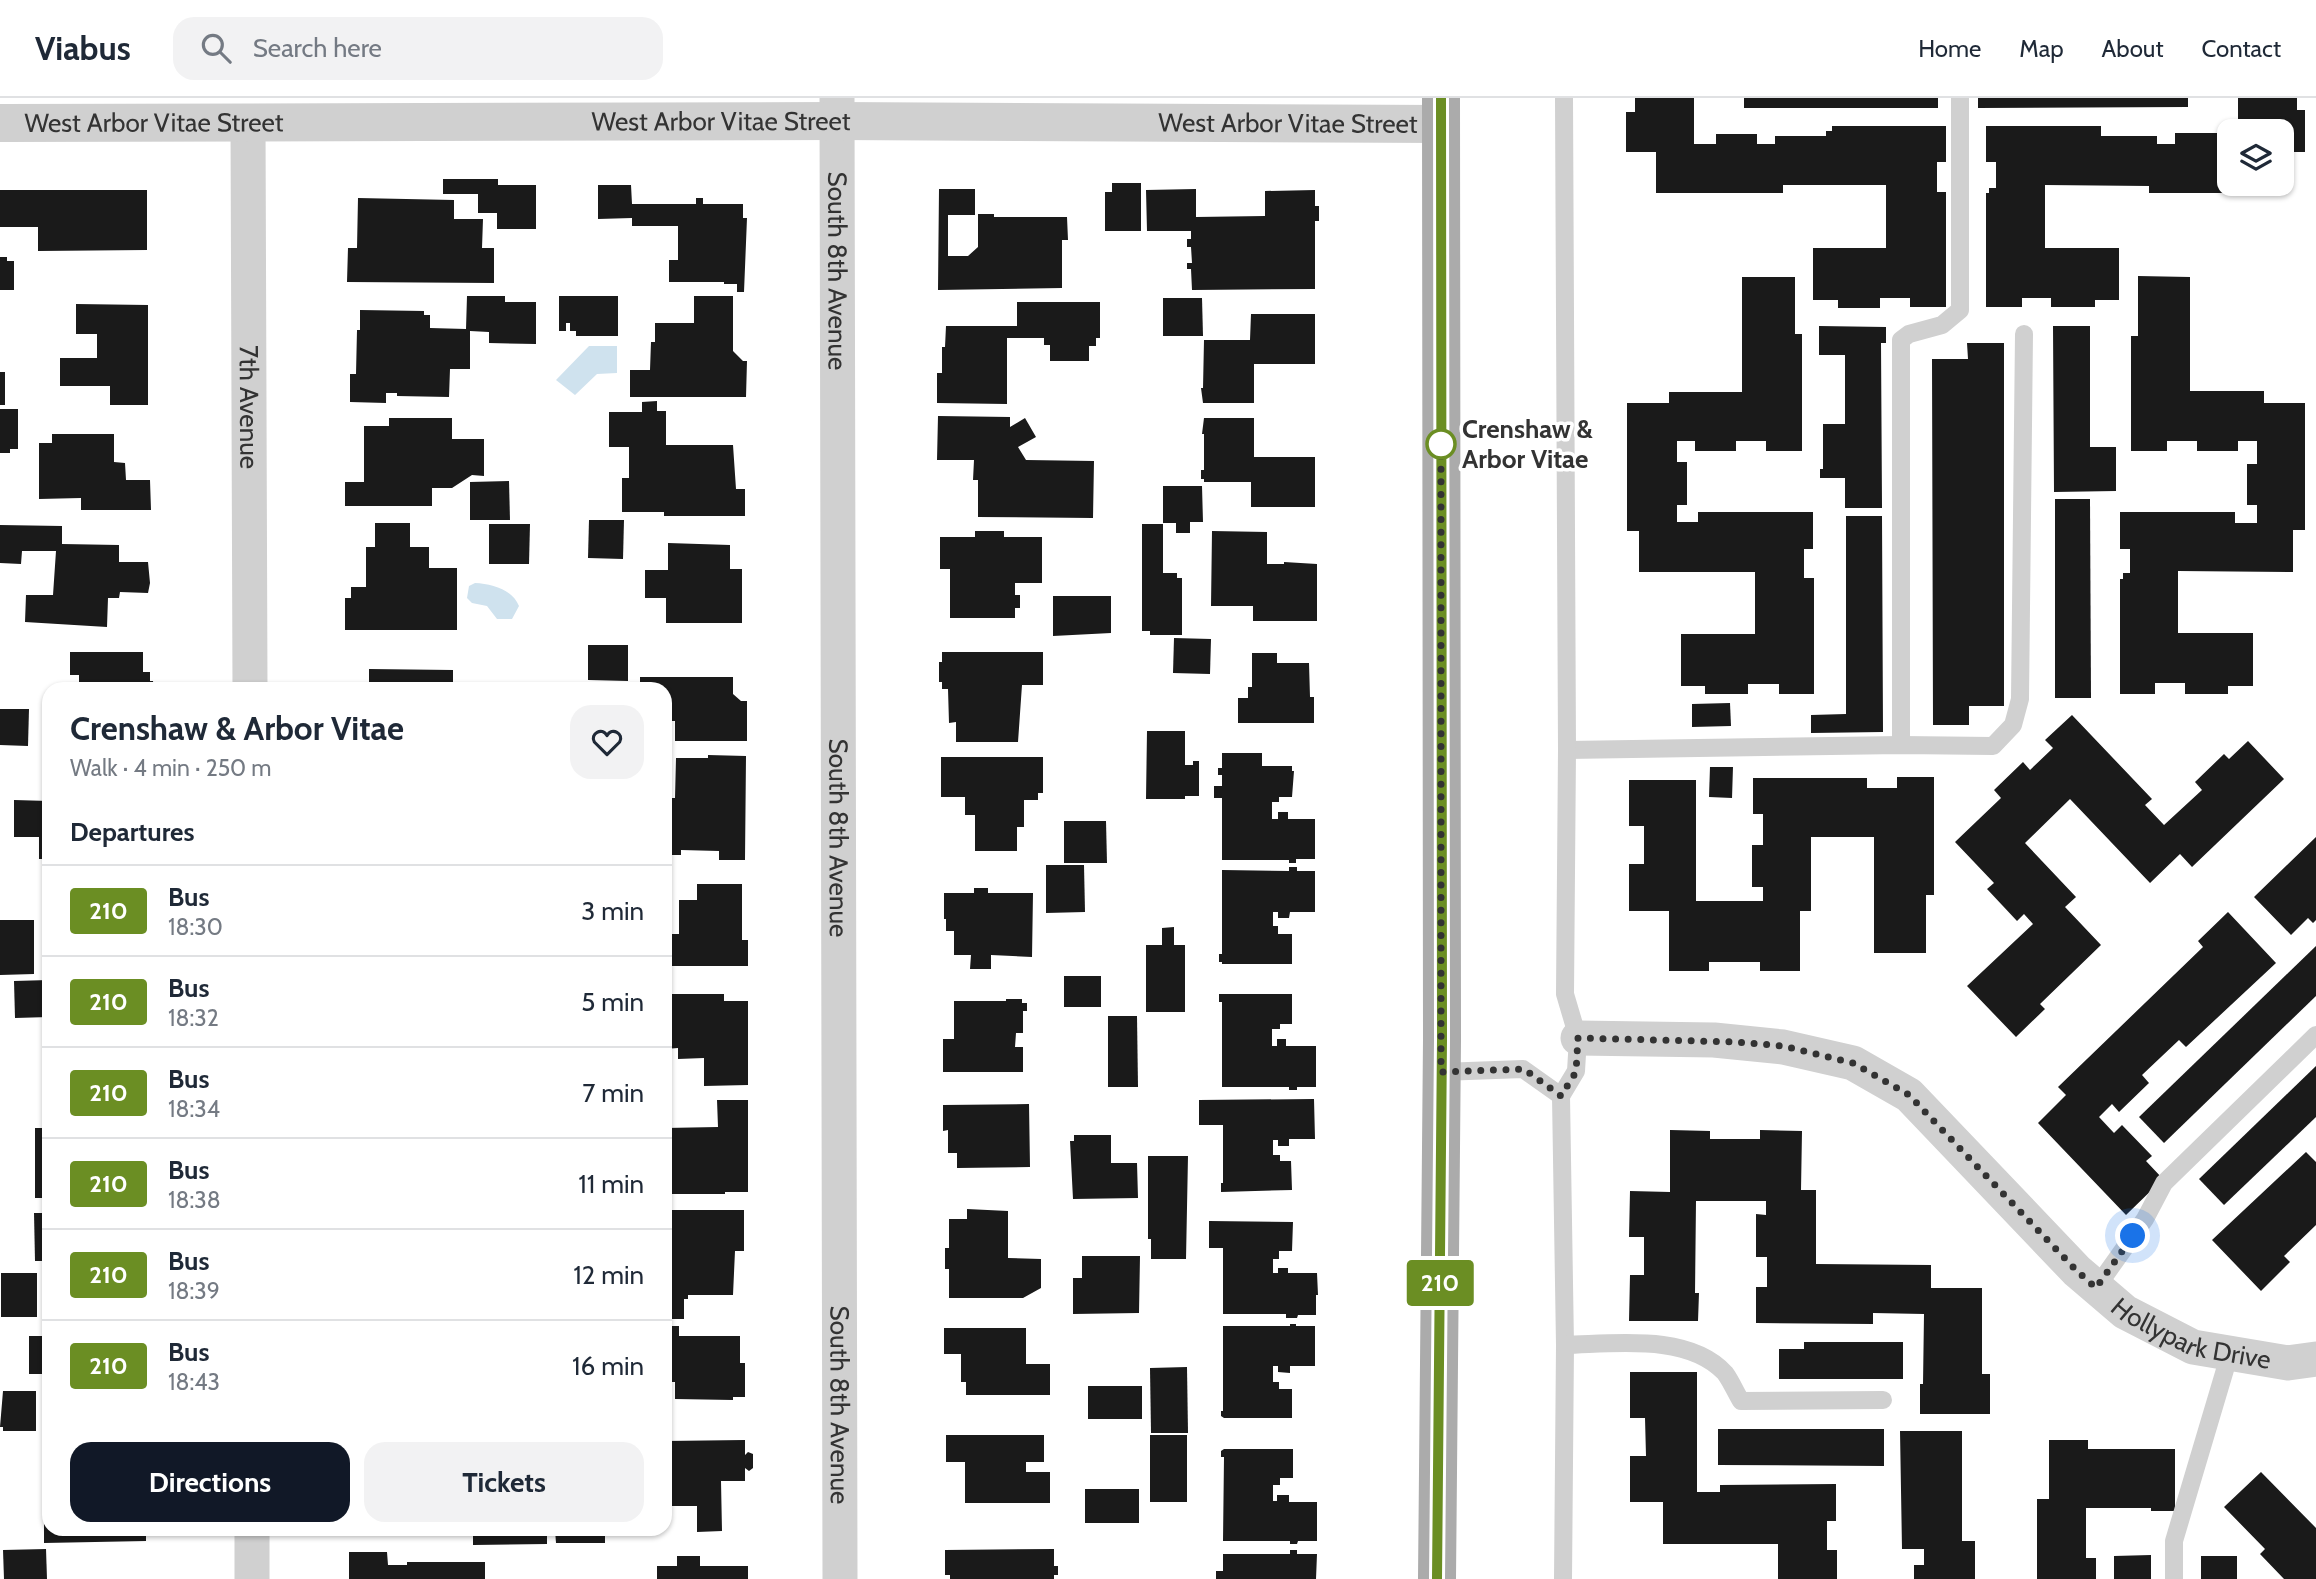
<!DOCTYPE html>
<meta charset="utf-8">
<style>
body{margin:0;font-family:Cabin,sans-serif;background:#f2f2f3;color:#1f2937;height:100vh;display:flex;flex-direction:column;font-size:26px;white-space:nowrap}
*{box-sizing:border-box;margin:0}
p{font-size:23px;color:#747a83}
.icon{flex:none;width:38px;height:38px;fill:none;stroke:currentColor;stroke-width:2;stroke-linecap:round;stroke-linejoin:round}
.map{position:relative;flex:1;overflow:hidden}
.side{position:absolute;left:42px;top:584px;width:630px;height:854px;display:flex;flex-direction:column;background:#fff;border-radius:21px;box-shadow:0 2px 5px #0004}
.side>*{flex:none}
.badge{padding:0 14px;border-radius:5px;font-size:24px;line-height:46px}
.controls{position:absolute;left:2217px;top:21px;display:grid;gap:14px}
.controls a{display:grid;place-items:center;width:77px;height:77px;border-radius:14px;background:#fff;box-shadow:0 2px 5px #0004;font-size:35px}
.you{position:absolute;width:35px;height:35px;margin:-18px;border:5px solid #fff;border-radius:50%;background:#1a73e8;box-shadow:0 0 0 10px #1a73e833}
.map>.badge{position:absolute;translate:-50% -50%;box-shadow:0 0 0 4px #fff}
h2{padding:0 28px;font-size:26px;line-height:63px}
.round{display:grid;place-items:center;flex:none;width:74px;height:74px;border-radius:21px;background:#f2f2f3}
.overview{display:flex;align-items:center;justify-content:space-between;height:119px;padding:0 28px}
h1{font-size:33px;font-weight:700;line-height:52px}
.primary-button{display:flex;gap:14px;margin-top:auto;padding:14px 28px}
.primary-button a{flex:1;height:80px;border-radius:21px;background:#111827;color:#fff;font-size:28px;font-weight:700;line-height:80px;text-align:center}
.primary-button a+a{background:#f2f2f3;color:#1f2937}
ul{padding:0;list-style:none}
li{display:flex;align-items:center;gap:21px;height:91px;padding:0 28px;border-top:2px solid #e0e1e3}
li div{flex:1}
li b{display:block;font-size:26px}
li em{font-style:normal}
li .badge{min-width:77px;font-weight:700;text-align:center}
header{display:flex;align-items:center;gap:42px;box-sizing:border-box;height:98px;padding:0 35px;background:#fff;border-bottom:2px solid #e0e1e3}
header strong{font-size:33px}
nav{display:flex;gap:38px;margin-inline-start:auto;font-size:24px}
.search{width:490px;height:63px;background:#f2f2f3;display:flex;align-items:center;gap:18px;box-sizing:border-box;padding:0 24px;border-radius:21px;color:#747a83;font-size:26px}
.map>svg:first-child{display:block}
.water{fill:#cfe2ee}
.building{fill:#1a1a1a}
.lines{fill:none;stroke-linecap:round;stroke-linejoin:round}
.service{stroke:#d0d0d0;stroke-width:18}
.minor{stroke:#d0d0d0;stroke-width:35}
.tertiary{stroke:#d0d0d0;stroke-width:38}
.primary{stroke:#ababab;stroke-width:38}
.line-casing{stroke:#fff;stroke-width:16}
.line{stroke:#6b8e23;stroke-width:10}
.walk{stroke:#333;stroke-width:7;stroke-dasharray:0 12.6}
.stop-dot{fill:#fff;stroke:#6b8e23;stroke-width:3.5}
.labels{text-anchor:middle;stroke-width:7;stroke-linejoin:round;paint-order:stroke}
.street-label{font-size:26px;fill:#333;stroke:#fff}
.stop-label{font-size:26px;font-weight:bold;fill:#333;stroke:#fff;text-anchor:start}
</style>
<header>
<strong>Viabus</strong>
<div class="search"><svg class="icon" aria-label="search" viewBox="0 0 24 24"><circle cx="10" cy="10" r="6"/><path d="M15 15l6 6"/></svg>Search here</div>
<nav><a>Home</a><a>Map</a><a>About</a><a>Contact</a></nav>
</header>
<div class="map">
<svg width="2316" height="1481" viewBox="0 0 2316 1481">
<rect width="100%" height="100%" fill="#fff"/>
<g class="water">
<path d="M589 248H617V275L597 276 575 297 556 282Z"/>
<path d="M475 485C492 486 512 491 519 508L512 521H497L487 508 472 505 467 500 469 488Z"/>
</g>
<g class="building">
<path d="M1635 0H1694V46H1716V36H1757V46H1775V38H1826V33H1832V28H1946V64H1937V94H1946V209H1910V200H1880V210H1838V202H1813V150H1886V87H1783V95H1656V54H1626V14H1635Z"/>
<rect x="1744" y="0" width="194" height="10"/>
<path d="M1978 0H2188V9L1978 10Z"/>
<path d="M2238 0H2297V12H2305V54H2282V33H2238Z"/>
<path d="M1986 28H2101V38H2157V46H2175V35H2217V46H2230V86H2275V95H2149V88L2045 87V150H2119V202H2095V209H2051V200H2022V209H1986V95H1989V90H1996V64H1986Z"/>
<path d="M443 81H498V87H536V131H497V115H478V96H443Z"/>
<path d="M1112 85H1141V133H1105V94H1112Z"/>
<path d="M598 87H631L632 106H696V100H703V106H743V120H747L744 194H737V186H724V184H669V162H678V128H632V120L598 121Z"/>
<path d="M939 91H975V117H948V158H968L978 149V116H994V119H1067L1068 142H1062V190L938 192Z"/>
<path d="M1196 91V119L1265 118V93L1315 92V108H1319V123H1315V191L1192 192 1191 171H1187V165H1192L1191 149H1187V141H1191V133H1147L1146 92Z"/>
<path d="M0 92H147V152L38 153V129H0Z"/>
<path d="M358 100 454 102V121H483L482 150H494V185L347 184 348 150H357Z"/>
<path d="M0 159H7V163H14V192H0Z"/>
<path d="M2138 178 2190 179V293H2264V305H2305V432H2293V474L2178 473V535H2253V588H2228V596H2185V585H2155V596H2120V481H2123V475H2130V451H2120V414H2235V425H2257V407H2247V366H2257V343H2238V353H2197V343H2167V353H2131V238H2138Z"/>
<path d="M1742 179H1795V236H1802V353H1766V343H1736V353H1695V343H1677V364H1687V407H1677V424H1698V414H1813V451H1804V480H1814V596H1779V586H1748V596H1705V588H1681V536H1755V474H1639V433H1627V305H1669V294H1742Z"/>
<path d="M467 198H505V204H536V246L489 245V234L470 233V271H450L449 299 397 298V295H386V305L350 304V276H356L357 232H360V212L424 213V217H430V230L466 231Z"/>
<path d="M559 198H618V238H576V233H570V225H566V233H559Z"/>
<path d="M694 198H733V253L743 263H747L746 299H630V272H650L651 244H655V225H694Z"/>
<path d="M1163 200H1202L1203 238H1163Z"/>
<path d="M1017 204H1100V240H1096V248H1089V263H1050V247H1044V240H1007V306L937 305V275H942V249H945L946 228H1017Z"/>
<path d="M76 206 148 207V307H110V288H60V260H97V236H76Z"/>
<path d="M1251 216H1315V266H1254V305H1203L1201 290H1203L1204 242H1250Z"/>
<path d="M1819 228 1886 229V245H1881L1882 410H1845V380H1820V371H1823V326H1845V257H1819Z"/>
<path d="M2053 228H2090V349H2116V393L2054 394Z"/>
<path d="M1967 245H2004V608H1969V627H1933L1932 261H1968Z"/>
<rect x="0" y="274" width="5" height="33"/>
<path d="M657 303V313H666V347H733L736 391H745V418H664V414H622V380H629V349H609V314H642V304Z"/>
<path d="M0 311H18V351H10V355H0Z"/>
<path d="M938 318 1010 319V329L1025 320 1036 339 1018 349 1026 362 1094 363 1093 420 978 419V382H973L974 362H937Z"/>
<path d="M389 320H452V341H484V378L472 377 452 390H432V408H345V384H364V328H389Z"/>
<path d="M1204 320H1254V359H1315V409H1251V384H1204V381H1201V372H1204V336H1202Z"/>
<path d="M52 336H114V364L125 365 126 382H150L151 412H81V400L39 401V345H52Z"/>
<path d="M509 383 510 422H470V384Z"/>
<path d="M1163 388H1202L1203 424H1190V435H1176V425H1163Z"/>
<path d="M2055 401H2090L2091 600H2055Z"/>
<path d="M1846 418H1882L1883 634 1811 635V617L1846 616Z"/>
<path d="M589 422H624L623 461 588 460Z"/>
<path d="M375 425H410V449H429V470H457V532H345V500H351V489H366V449H375Z"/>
<path d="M489 426H530L529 466H489Z"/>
<path d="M1142 426H1163V475H1177V480H1182V537H1150V533H1142Z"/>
<path d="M0 427 62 428V446L119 447V464H148L150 485 148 495 120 494 119 500H108L107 529 25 524 26 497H53L56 453H22L21 466 0 465Z"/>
<path d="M975 433H1004V439H1042V485H1015V497H1020V510H1015V520H950V471H940V439H975Z"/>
<path d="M1212 433 1267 434V466H1284V464L1317 466V523H1253V508H1211Z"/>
<path d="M668 445 730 447V471H742V525H666V500H645V472H668Z"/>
<path d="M1053 498H1111V535L1053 538Z"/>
<path d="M1174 540 1211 541 1210 576 1173 575Z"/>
<path d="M588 547H628V583L588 582Z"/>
<path d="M70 554H143V574H150V583H153L154 592 79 590V577H70Z"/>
<path d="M942 554H1043V587H1022L1018 644H956V624L949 625 948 591H942V584H939V564H942Z"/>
<path d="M1252 555H1277V565H1309L1310 599H1314V625H1238V600H1248V589H1252Z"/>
<path d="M369 571 453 572V592H369Z"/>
<path d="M640 579H733V596L741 603H747V643H675V623H665V592H640Z"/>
<rect x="545" y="588" width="28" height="4"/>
<path d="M1730 605 1731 628 1692 629V606Z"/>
<path d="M0 611H29L28 648 0 647Z"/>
<path d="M2072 617 2152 701 2145 707 2164 727 2202 692 2195 684 2224 656 2229 661 2248 643 2284 681 2192 769 2180 756 2150 785 2070 701 2025 745 2076 799 2065 809 2101 847 2040 906 2045 911 2016 939 1967 888 2033 826 2024 816 2017 823 1987 791 1994 785 1955 744 2001 700 1994 692 2023 664 2030 672 2053 650 2045 642Z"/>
<path d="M1147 633H1185V667H1193V663H1199V698H1185V701H1146Z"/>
<path d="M1222 655H1262V668H1292V673H1294L1292 699H1279V704H1272V721H1278V714H1288V721H1315V761H1296V765H1289V762H1222V700H1214V688H1222V677H1218V670H1222Z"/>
<path d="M708 657 746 658 745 762H719V753L681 752V757H665V700H675L676 660H708Z"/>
<path d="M941 659H1043V695H1038V702H1024V729H1017V753H975V717H965V699H941Z"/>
<path d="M1710 669H1733L1732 700 1709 699Z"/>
<path d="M1897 679H1934V797H1926V855H1874V739H1811V813H1800V873H1760V864H1709V873H1669V813H1629V766H1644V728H1629V682H1696V803H1763V789H1752V747H1763V716H1753V680H1867V690H1897Z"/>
<path d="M14 702 49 703V761H39V739H14Z"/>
<path d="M1064 723H1106L1107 765H1064Z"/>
<path d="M2316 739V822L2313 825 2308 820 2291 837 2254 799Z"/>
<path d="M1046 767H1084L1085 814 1046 815Z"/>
<path d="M1289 769H1297V773H1315V814H1290L1289 820H1278V814H1273V828H1278V836H1292V866H1222V864H1219V856H1222V772L1289 773Z"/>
<path d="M697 786H742V842H748V868H665V836H679V802H697Z"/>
<path d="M974 790H988V795H1033L1032 859 991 857V871H970L971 857H954V833H946V821H944V795H974Z"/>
<path d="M2228 814 2276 865 2186 949 2179 942 2142 977 2149 985 2119 1014 2112 1006 2099 1019 2114 1035 2122 1027 2152 1058 2146 1063 2163 1081 2126 1117 2038 1025 2066 997 2058 989 2203 849 2198 843Z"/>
<path d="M0 822H34V876L0 877Z"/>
<path d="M1174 829V847H1185V914H1146V847H1162V830Z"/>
<path d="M2316 848V898L2164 1045 2139 1019Z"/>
<rect x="1064" y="878" width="37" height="31"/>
<path d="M49 882V919L15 920 14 883Z"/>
<path d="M665 896H724V903H748V987L704 988V960L678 961V950L665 951Z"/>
<path d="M1219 896H1292V926H1280V931H1272V948H1277V941H1286V948H1316V989H1297V992H1289V989H1222V904H1219Z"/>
<path d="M1006 901H1022V905H1027V913H1023V935H1016L1015 949H1023V974H943V941H954V903H1006Z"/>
<path d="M1108 918H1137L1138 989H1108Z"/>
<path d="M2316 968V1019L2224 1107 2199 1081Z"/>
<path d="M1314 1001 1315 1041H1289V1048H1278V1042H1273V1057H1280V1063H1291L1292 1092 1221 1094V1085H1223V1027H1199V1002Z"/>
<path d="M717 1002H748V1094H725V1096H665V1030L718 1029Z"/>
<path d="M1029 1006 1030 1069 957 1070V1055H948V1032L943 1033V1007Z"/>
<rect x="35" y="1030" width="14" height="70"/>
<path d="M1670 1032 1710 1033V1041H1760V1032L1802 1033 1801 1092H1816V1166L1931 1167V1190H1982V1276H1990V1316H1920V1286H1923L1924 1216 1873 1215V1226L1756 1225V1189H1767V1159H1756V1116L1766 1117V1103H1696L1695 1195H1699L1698 1223H1629L1630 1177H1644V1139H1629L1630 1093 1670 1094Z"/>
<path d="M1074 1037H1111V1065H1137L1138 1100 1073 1101 1070 1043H1074Z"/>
<path d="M2306 1054 2316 1064V1127L2284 1158 2290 1164 2261 1193 2212 1142Z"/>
<path d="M1148 1058H1188L1186 1161H1151V1141H1148Z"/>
<path d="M967 1111 1008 1113V1160L1041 1161V1190L1023 1200H949V1171H945V1150H949V1121H967Z"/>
<path d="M665 1112H744V1153H735L733 1197H688V1201H684V1221H665Z"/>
<path d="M34 1115H49V1163H35Z"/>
<path d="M1209 1123 1293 1124 1292 1153H1279V1161H1273V1175H1278V1170H1288V1175H1317L1318 1197H1316V1217H1298L1297 1220H1286V1216H1223V1150H1209Z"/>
<path d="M1082 1158H1140L1139 1215 1073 1216V1180H1082Z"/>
<rect x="1" y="1175" width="36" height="44"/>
<path d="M1290 1226H1296V1228H1315V1268H1290V1275L1278 1274V1268H1273V1284H1279V1291H1292V1320H1224L1221 1318V1313H1223V1228H1290Z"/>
<path d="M665 1228H679V1238H740V1265H745V1299H733V1302L675 1301V1284H672V1288H665Z"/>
<path d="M944 1230H1026V1266H1050V1297H966V1284H961V1256H944Z"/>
<rect x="29" y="1238" width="20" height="38"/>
<path d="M1804 1244H1903V1281H1779V1251H1804Z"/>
<path d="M1187 1269 1188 1335H1151L1150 1270Z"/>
<path d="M1630 1274H1697V1394H1720V1387L1836 1386V1423H1827V1452H1837V1481H1778V1446H1663V1404H1630V1358H1646L1645 1320H1630Z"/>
<rect x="1088" y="1288" width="54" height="33"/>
<path d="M3 1293H36V1333H3V1329H0Z"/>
<path d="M1718 1331H1884V1368L1718 1367Z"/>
<path d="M1900 1333H1962V1443H1975V1481H1914V1467H1924V1451H1902Z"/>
<path d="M946 1337H1044V1364H1026V1374H1050V1405H965V1364H946Z"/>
<rect x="1150" y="1337" width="37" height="67"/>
<path d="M745 1342V1357L748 1354 753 1356V1370L749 1373 745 1370V1383H721L722 1433 697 1434V1408H666L665 1343Z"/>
<path d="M2049 1342H2088V1351H2175V1413H2151V1410H2086V1460H2096V1481H2037V1401H2049Z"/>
<path d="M1224 1351H1293V1380H1280V1387H1273V1403H1277V1397H1289V1404H1317V1443H1298L1297 1446H1290V1443H1223L1224 1359H1221V1353Z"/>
<path d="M2261 1374 2316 1430V1481H2284L2260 1456 2265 1451 2224 1409Z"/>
<rect x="1085" y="1391" width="54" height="34"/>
<path d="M44 1405H49V1432H146V1443L44 1445Z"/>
<path d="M473 1432H547V1446L473 1447Z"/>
<path d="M555 1432H605V1445H556Z"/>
<path d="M46 1451 47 1481H4L3 1452Z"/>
<path d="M1054 1451V1468H1058V1477H1054V1481H950V1477H945V1452Z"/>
<path d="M1290 1452H1297V1456H1317L1316 1481H1216V1473H1223V1456H1290Z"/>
<path d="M349 1454H387L388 1467H407V1464H485V1481H349Z"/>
<path d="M2151 1457V1481H2114V1458Z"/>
<path d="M677 1458H700V1468H748V1481H657V1468H677Z"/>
<rect x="2201" y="1458" width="36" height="23"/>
</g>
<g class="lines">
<g class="service">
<path d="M1901 647V242L1909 236 1942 227 1960 212V0"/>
<path d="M1567 652 1901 647 1993 648 2013 627 2020 601 2024 236"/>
<path d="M1441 974 1523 971 1561 998 1576 973 1578 940 1565 896 1567 652 1564 0"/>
<path d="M1561 998 1565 1247 1563 1481"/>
<path d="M2096 1190 2145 1121 2164 1085 2316 937"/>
<path d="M1565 1247C1614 1246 1688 1235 1725 1275 1731 1283 1736 1295 1741 1303L1883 1302"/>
<path d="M2174 1481V1443L2230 1255"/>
</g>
<g class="minor">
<path id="s1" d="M837 0 840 1481"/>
<path id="s2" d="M248 25 250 592"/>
<path id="s3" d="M1578 940 1714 942 1783 949 1853 965 1909 997 2077 1173 2125 1214 2193 1249 2288 1265 2316 1261"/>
<path d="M252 1432V1481"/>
</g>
<path class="tertiary" id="s4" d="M0 25 837 23 1441 26"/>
<path class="primary" d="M1437 1481 1442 942 1441 0"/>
</g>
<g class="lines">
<g class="line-casing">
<path id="line" d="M1437 1481 1442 942 1441 0"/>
</g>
<use href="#line" class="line"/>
<path class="walk" d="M1441 346V974L1524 971 1561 998 1576 974 1578 940 1737 944 1783 948 1853 965 1909 997 2077 1173 2096 1190 2133 1138"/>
</g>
<circle class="stop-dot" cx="1441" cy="346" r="14"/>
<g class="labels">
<g class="street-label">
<text dy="9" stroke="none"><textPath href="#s4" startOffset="721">West Arbor Vitae Street</textPath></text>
<text dy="9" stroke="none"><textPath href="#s4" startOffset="154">West Arbor Vitae Street</textPath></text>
<text dy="9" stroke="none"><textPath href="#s4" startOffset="1288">West Arbor Vitae Street</textPath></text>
<text dy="9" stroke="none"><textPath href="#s1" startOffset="173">South 8th Avenue</textPath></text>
<text dy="9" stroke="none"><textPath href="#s2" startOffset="284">7th Avenue</textPath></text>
<text dy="9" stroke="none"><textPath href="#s1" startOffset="740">South 8th Avenue</textPath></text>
<text dy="9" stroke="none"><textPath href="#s3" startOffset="719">Hollypark Drive</textPath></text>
<text dy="9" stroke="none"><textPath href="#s1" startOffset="1307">South 8th Avenue</textPath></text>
</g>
<g class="stop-label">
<text x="1462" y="340">Crenshaw &amp;<tspan x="1462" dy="30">Arbor Vitae</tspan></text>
</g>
</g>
</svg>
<div class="controls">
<a><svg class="icon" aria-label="layers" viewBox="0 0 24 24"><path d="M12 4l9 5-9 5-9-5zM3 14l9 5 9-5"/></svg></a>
</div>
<div class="you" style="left:2133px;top:1138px"></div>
<b class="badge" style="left:1440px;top:1185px;background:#6b8e23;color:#fff">210</b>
<section class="side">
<div class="overview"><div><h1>Crenshaw &amp; Arbor Vitae</h1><p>Walk · 4 min · 250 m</p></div><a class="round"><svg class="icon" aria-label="heart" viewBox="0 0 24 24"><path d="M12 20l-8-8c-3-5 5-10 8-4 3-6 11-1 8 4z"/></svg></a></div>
<h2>Departures</h2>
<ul>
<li><span class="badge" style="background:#6b8e23;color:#fff">210</span><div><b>Bus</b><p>18:30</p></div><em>3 min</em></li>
<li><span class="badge" style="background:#6b8e23;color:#fff">210</span><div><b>Bus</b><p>18:32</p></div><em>5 min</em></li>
<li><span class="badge" style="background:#6b8e23;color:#fff">210</span><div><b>Bus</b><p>18:34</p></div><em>7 min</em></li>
<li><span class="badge" style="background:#6b8e23;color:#fff">210</span><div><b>Bus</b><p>18:38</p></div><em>11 min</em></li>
<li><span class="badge" style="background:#6b8e23;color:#fff">210</span><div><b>Bus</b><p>18:39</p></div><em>12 min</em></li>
<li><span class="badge" style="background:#6b8e23;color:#fff">210</span><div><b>Bus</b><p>18:43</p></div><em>16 min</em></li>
</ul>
<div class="primary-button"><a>Directions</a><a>Tickets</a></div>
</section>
</div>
